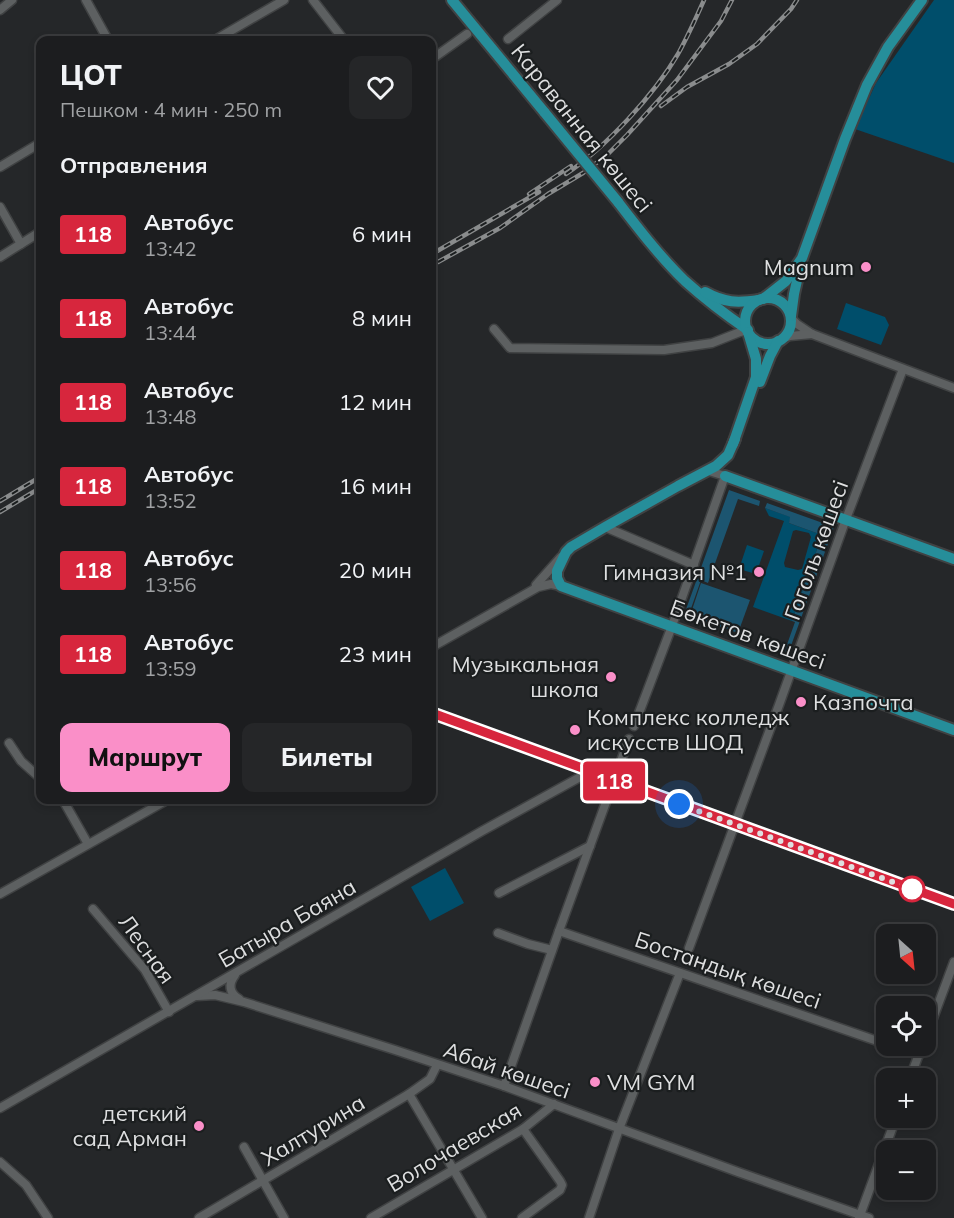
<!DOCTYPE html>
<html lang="ru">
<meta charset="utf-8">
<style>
body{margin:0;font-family:Mulish,sans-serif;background:#252628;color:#f1f3f6;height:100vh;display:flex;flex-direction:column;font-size:22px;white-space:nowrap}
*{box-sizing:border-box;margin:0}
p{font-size:20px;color:#a0a2a4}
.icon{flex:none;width:33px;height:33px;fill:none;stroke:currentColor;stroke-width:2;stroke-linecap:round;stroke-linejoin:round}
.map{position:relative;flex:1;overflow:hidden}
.drawer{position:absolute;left:36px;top:36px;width:400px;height:768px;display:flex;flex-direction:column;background:#1c1d1f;border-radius:12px;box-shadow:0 3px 9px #0003,0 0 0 2px #3a3b3d}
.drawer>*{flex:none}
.badge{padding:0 12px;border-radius:4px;font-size:21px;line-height:39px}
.needle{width:39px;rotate:153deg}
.tools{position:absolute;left:876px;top:924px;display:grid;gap:12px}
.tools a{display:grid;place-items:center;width:60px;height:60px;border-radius:12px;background:#1c1d1f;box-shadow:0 3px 9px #0003,0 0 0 2px #3a3b3d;font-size:30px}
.you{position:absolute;width:30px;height:30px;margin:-15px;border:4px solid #fff;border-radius:50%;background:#1a73e8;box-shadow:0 0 0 9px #1a73e833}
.map>.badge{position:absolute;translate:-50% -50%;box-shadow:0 0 0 3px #fff}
h2{padding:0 24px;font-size:22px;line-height:54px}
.round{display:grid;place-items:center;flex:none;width:63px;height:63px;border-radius:12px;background:#252628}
.summary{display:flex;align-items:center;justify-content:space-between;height:102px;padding:0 24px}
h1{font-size:28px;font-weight:800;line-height:45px}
.button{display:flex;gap:12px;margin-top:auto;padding:12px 24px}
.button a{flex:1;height:69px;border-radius:12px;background:#fa8fc8;color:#111;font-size:24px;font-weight:800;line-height:69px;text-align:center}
.button a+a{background:#252628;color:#f1f3f6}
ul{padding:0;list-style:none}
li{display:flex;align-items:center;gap:18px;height:84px;padding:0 24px}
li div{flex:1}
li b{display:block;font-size:22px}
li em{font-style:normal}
li .badge{min-width:66px;font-weight:700;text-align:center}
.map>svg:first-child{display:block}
.green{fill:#004e6b;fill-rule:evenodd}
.forest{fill:#1c5570}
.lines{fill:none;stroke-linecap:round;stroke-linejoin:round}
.minor-casing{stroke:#404243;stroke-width:11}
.major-casing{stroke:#404243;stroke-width:14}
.minor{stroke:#5d6061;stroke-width:8}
.major{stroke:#268e9a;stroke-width:10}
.rail-casing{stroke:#8a8c8d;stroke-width:4.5}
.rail{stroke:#1b1e1f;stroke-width:2;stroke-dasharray:7;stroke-linecap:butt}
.major-bridge-casing{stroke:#404243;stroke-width:14;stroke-linecap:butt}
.major-bridge{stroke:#268e9a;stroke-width:10}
.line-casing{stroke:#fff;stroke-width:14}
.line{stroke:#d7263d;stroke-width:9}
.walk{stroke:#dedfe0;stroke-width:6;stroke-dasharray:0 10.8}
.poi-dot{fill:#fa8fc8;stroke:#1b1e1f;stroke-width:2}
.stop-dot{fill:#fff;stroke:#d7263d;stroke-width:3}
.labels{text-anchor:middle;stroke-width:4.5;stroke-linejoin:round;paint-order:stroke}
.street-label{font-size:22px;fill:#dedfe0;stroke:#1b1e1f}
.poi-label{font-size:22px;fill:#dedfe0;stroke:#1b1e1f;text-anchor:end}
</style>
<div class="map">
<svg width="954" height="1218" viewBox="0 0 954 1218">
<rect width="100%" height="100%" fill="#252729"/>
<g class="green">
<path d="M934 0H954V163L855 129 876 83Z"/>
<path d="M846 303 885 317 889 325 881 345 837 329Z"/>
<path d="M765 508 791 517 789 523 822 535 792 621 753 607 784 521 769 516ZM796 530 809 533 811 537 802 569 798 570 785 567 784 563 793 531Z"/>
<path d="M747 545 764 551 756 574 739 569Z"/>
<path d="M445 868 464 903 430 921 411 887Z"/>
</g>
<g class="forest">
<path d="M729 490 760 501 759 506 738 499 708 583 701 580 688 617 684 615Z"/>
<path d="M767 503 834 527 788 654 784 653 795 622 792 621 822 535 789 523 790 517 765 508Z"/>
<path d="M701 583 750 600 738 633 690 616Z"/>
</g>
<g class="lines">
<g class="minor-casing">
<g id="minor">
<path d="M86 0 108 40"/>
<path d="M313 0 344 40"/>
<path d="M0 10 12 0"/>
<path d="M508 39 557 0"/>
<path d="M215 40 284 0"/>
<path d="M432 59 467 34"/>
<path d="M0 167 40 143"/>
<path d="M0 207 21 244"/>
<path d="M0 257 40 232"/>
<path d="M791 318 797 324 812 334 954 388"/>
<path d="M494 329 510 348 664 350 712 343 740 332 748 330"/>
<path d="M784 338 790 336 812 334"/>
<path d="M605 527 694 565"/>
<path d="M536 585 561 557"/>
<path d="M432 647 538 587 551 584 561 586"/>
<path d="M432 713 954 904"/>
<path d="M634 726 672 626 725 476 709 471"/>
<path d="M9 743 21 761 40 778"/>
<path d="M63 800 88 844"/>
<path d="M499 893 590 846"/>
<path d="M0 894 167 800"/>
<path d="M93 909 145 970 169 1012"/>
<path d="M559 931 886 1044"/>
<path d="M498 933 528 944 552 950"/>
<path d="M689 948 779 705 846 519 903 369"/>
<path d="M235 975C228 984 229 993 239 999"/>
<path d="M197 996 215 995 244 1002 395 1050 504 1086 738 1172 869 1218"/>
<path d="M926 1037 954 962"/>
<path d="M891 1046 919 1055"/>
<path d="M910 1078 922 1046"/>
<path d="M504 1086 559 931 629 739"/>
<path d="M409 1094 482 1218"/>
<path d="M0 1108 482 831 582 776 592 773"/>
<path d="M244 1147 284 1218"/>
<path d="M0 1162 26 1185 48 1218"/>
<path d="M199 1218 409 1094 430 1079 437 1065"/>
<path d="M371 1218 523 1129 554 1104"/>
<path d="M522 1218 560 1190 562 1185 560 1181 523 1129"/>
<path d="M589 1218 619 1129 680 973"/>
<path d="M859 1218 896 1118"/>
</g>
</g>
<g class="major-casing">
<g id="major">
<path d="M452 0 545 113"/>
<path d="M618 202C638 228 661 258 685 281 705 299 726 315 748 330"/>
<path d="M705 292C725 303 737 303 759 300"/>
<circle cx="768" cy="321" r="23"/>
<path d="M763 299 786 281 802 258 845 139 867 85 888 47 922 0"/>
<path d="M791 316 794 294 800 267"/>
<path d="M760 382 770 356 778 341"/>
<path d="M735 439 728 455 716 466 678 486 605 527 571 547 566 552 557 571V578L561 586 954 730"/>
<path d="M733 444 756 377V359L748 332"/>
<path d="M725 476 954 559"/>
</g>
</g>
<use href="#minor" class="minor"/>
<use href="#major" class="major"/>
<g class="rail-casing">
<g id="rail">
<path d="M661 106 687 87 729 64 757 44 791 9 797 0"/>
<path d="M566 174C606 147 654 95 678 54 688 36 696 18 704 0"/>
<path d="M529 194 571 166"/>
<path d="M432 254 539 192"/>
<path d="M438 262 500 228 548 194 583 173 607 155 627 135 677 80 721 21 732 0"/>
<path d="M0 501 40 477"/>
<path d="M0 512 40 488"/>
</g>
</g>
<use href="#rail" class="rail"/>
<g class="major-bridge-casing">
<path id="major-bridge" d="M545 113 618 202"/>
</g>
<use href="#major-bridge" class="major-bridge"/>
</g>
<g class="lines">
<g class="line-casing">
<path id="line" d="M432 713 954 904"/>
</g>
<use href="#line" class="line"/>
<path class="walk" d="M679 804 912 889"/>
</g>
<g class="poi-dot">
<circle cx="866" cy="267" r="6"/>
<circle cx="759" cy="572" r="6"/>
<circle cx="611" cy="677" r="6"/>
<circle cx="801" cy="702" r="6"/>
<circle cx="575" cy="730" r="6"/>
<circle cx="595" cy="1082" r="6"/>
<circle cx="199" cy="1126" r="6"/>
</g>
<circle class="stop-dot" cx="912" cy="889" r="12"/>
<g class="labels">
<g class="street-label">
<text transform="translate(582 128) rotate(51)" y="8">Караванная көшесі</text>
<text transform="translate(816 550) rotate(-70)" y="8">Гоголь көшесі</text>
<text transform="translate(748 634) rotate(20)" y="8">Бөкетов көшесі</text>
<text transform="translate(287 923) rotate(-30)" y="8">Батыра Баяна</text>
<text transform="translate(147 949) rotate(54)" y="8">Лесная</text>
<text transform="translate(728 970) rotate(19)" y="8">Бостандық көшесі</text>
<text transform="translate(507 1070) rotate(19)" y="8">Абай көшесі</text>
<text transform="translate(313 1130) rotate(-31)" y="8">Халтурина</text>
<text transform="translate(454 1147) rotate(-31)" y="8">Волочаевская</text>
</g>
<g class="poi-label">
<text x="854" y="275">Magnum</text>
<text x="747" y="580">Гимназия №1</text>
<text x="599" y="672">Музыкальная<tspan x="599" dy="25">школа</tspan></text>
<text x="813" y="710" text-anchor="start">Казпочта</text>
<text x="587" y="725" text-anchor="start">Комплекс колледж<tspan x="587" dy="25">искусств ШОД</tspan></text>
<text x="607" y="1090" text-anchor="start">VM GYM</text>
<text x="187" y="1121">детский<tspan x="187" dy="25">сад Арман</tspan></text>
</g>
</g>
</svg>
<div class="tools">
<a><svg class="needle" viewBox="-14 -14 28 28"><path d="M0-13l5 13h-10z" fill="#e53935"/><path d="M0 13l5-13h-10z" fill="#a0a2a4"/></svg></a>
<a><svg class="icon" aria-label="locate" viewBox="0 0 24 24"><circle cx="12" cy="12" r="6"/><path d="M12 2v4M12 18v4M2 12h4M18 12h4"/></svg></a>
<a>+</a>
<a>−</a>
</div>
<div class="you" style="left:679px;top:804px"></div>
<b class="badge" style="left:614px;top:781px;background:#d7263d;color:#fff">118</b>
<section class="drawer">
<div class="summary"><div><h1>ЦОТ</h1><p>Пешком · 4 мин · 250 m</p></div><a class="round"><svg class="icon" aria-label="heart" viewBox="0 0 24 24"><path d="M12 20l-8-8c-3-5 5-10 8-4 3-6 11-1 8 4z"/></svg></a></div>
<h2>Отправления</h2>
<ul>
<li><span class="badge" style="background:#d7263d;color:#fff">118</span><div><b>Автобус</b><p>13:42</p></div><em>6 мин</em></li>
<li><span class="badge" style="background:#d7263d;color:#fff">118</span><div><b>Автобус</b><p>13:44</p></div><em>8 мин</em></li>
<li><span class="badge" style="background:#d7263d;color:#fff">118</span><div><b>Автобус</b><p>13:48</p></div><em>12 мин</em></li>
<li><span class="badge" style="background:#d7263d;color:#fff">118</span><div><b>Автобус</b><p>13:52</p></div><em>16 мин</em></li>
<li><span class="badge" style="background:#d7263d;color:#fff">118</span><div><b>Автобус</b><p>13:56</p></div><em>20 мин</em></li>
<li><span class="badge" style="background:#d7263d;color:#fff">118</span><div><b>Автобус</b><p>13:59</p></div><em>23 мин</em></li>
</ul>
<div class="button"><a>Маршрут</a><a>Билеты</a></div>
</section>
</div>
